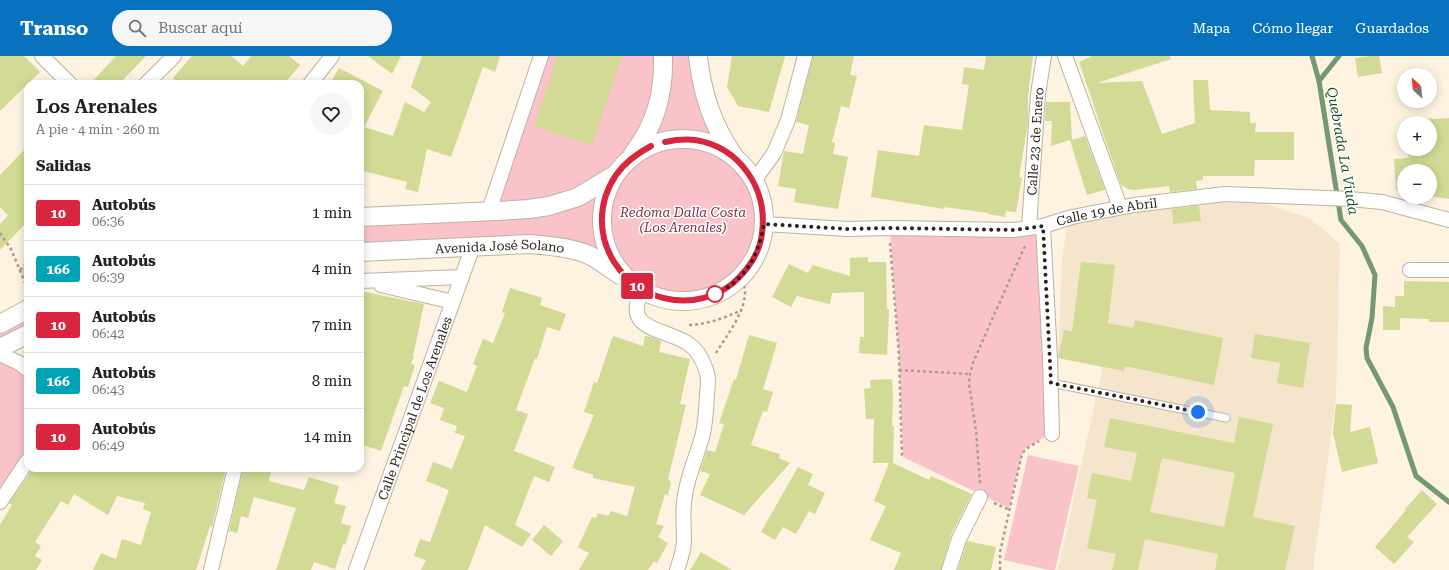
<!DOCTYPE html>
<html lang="es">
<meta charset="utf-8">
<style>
body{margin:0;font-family:"Roboto Serif",serif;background:#f6f6f6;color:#202124;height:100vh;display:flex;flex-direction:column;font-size:15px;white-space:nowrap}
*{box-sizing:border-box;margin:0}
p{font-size:13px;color:#757577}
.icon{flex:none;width:22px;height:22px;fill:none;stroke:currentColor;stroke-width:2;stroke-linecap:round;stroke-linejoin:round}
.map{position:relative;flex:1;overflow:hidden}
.side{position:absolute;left:24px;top:24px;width:340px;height:392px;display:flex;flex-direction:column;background:#fff;border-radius:12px;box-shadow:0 2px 10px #0003}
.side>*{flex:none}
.badge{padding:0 8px;border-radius:3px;font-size:14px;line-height:26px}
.needle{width:26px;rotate:334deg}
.fabs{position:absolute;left:1397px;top:12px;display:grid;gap:8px}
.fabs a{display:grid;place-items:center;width:40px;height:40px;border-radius:50%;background:#fff;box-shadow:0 2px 10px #0003;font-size:20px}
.you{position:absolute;width:20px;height:20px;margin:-10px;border:3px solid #fff;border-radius:50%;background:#1a73e8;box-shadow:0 0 0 6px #1a73e833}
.map>.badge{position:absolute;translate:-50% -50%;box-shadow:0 0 0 2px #fff}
h2{padding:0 12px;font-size:15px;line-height:36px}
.round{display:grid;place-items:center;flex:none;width:42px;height:42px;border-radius:21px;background:#f6f6f6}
.headline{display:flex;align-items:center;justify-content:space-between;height:68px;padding:0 12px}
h1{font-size:19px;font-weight:600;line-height:30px}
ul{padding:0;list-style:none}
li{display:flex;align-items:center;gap:12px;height:56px;padding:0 12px;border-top:1px solid #e0e0e0}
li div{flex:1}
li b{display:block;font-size:15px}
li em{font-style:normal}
li .badge{min-width:44px;font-weight:700;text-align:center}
header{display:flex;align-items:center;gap:24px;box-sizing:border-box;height:56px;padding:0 20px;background:#0972be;color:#fff}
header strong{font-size:19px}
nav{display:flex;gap:22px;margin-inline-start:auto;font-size:14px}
.search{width:280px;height:36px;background:#f6f6f6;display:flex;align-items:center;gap:10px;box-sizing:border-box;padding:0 14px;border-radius:22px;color:#757577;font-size:15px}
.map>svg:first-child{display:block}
.built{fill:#f5e5cc}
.green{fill:#f9c3c9}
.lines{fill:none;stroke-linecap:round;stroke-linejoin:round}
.stream{stroke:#739873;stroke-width:5}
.building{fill:#d2da95;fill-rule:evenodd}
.service-casing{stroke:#bdb3a1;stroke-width:9}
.minor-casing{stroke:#bdb3a1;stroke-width:16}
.tertiary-casing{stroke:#bdb3a1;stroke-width:20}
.path{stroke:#a89f92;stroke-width:2.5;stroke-dasharray:3 3;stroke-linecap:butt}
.service{stroke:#fff;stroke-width:7}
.minor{stroke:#fff;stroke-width:14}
.tertiary{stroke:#fff;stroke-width:18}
.line-casing{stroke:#fff;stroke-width:9}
.line{stroke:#d7263d;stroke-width:6}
.walk{stroke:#29251e;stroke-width:4;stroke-dasharray:0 7.2}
.stop-dot{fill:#fff;stroke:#d7263d;stroke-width:2}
.labels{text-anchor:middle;stroke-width:3;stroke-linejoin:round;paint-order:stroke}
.street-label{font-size:13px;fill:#29251e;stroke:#fff}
.park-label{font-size:13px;font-style:italic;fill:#862e3f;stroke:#fff}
.water-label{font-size:14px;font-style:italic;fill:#165022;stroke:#fff}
</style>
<header>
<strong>Transo</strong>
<div class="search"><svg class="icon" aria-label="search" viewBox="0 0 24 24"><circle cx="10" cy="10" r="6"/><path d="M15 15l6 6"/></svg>Buscar aquí</div>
<nav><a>Mapa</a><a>Cómo llegar</a><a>Guardados</a></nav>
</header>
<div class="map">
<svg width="1449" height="514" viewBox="0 0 1449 514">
<rect width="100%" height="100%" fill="#fef2e0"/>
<path class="built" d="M1231 144 1260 146 1311 163 1340 188 1336 343 1313 514H1058L1103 311 1058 302 1062 203 1068 165 1133 155 1171 152V146Z"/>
<g class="green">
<path d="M541 0H698L735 102C743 110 750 117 754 126 784 185 737 250 672 244 638 241 612 209 581 196H360V161L489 155Z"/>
<path d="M1043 170 1051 377 1026 392 1022 398 1009 452 903 401 899 299 890 174Z"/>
<path d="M28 205V234L20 214Z"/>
<path d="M28 253V278L0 292V268Z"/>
<path d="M0 298 28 314V404L0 446Z"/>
<path d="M1028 399 1079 410 1055 514H1049L1004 504Z"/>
</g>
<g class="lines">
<g class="stream">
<path d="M1312 0 1319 25 1341 164 1362 190 1375 219 1372 262 1366 292 1367 302 1393 351 1416 420 1449 446"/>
<path d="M1319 25 1339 0"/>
</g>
</g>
<g class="building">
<path d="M0 0H24L40 16 0 55Z"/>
<path d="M116 0H146L119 28H90Z"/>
<path d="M192 0H231L243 10 251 0H289L300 9 284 28H180L173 22Z"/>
<path d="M368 0H401L392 18Z"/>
<path d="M422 0H500L495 16 483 11 451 101 427 93 418 136 405 133 407 126 360 114V28H330L339 12 383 35 364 71 393 80 405 46 424 56 431 46 411 31Z"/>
<path d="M557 0H622L592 89 534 71Z"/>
<path d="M732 0H785L769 56 738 50 727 31Z"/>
<path d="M813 0H854L850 19 857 20 849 52 841 50 832 86 835 87 833 98 848 101 838 153 794 146 796 133 778 130 784 95 803 98 809 69 796 66Z"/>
<path d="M986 0H1033L1028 41V66L1019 121 1022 122 1016 156 1006 155 1005 161 988 158V157L945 151 944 153 871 141 878 94 919 100 924 69 962 74 969 29 962 28 964 11 984 14Z"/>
<path d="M1092 0H1170L1171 3 1097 27 1142 25 1162 78 1195 67 1193 24H1208L1210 54 1250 56V67H1256L1255 76H1294V104H1255L1254 120H1203V124L1196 125 1197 133 1170 136 1169 130 1134 134 1128 133 1121 129 1102 75 1093 47 1079 6Z"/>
<path d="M1372 0H1379L1382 17 1358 21 1355 2Z"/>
<path d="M1046 46H1070L1072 84 1085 80 1105 134 1087 139 1070 84 1051 90 1052 65H1045Z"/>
<path d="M1432 62V63L1449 62V143L1430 140V115H1404V134H1396L1394 103 1409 102 1407 93H1430V67H1412Z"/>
<path d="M28 90V165L0 194V168L8 159 0 151V119Z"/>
<path d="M1199 150 1201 165 1173 168 1172 153Z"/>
<path d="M868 201V206H886L887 253H889L887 299 859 297 860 281H864V236L832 237 830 248 797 240 791 251 772 241 789 208 808 217 813 209 850 220V202Z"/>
<path d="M1081 206 1115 209 1108 267 1133 272 1135 264 1223 282 1214 329 1125 310 1124 315 1058 302 1064 274 1072 276Z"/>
<path d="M1404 225 1449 226V266H1429V263L1400 262V274H1383V250L1395 251V240H1404Z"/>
<path d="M510 232 542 242 540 249 566 258 560 275 547 271 537 303 535 302 516 354 528 358 514 395 555 411 549 426 534 420 515 469 531 478 522 491 485 469 468 514H421L426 504 414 500 420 483 430 486 449 434 426 425 433 406 452 413 465 380 455 377 457 370 440 364 444 352 430 347 439 325 467 336 477 310 473 308 483 283 493 287 505 257 502 256Z"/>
<path d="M360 235 424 248 413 300H414L411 308 415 309 408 331 404 330 381 395 360 388Z"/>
<path d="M1255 278 1310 287 1303 332 1277 327 1280 307 1251 302Z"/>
<path d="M749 279 777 287 763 333 773 336 767 356 763 355 751 389 780 398 779 402 790 407 744 459 700 439 710 418 700 415 707 394 715 396 724 368 719 367 734 323 736 324Z"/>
<path d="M613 280 643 290 645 280 651 281 661 285 659 296 690 303 680 348 686 349 668 423 671 426 668 439 665 438 656 468 664 470 658 481 668 487 657 507 654 505 648 514H579L589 497 578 491 592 461 596 462 598 457 608 460 611 455 627 460 635 431 593 422V419L572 412 594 359 584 356 594 326 597 327Z"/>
<path d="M892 323 893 340 892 370H894L893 407 929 424 931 420 972 438 951 479 941 514H894L901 497 870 484 886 450 874 445 889 407H873L874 363H866L864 333 871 332 870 324Z"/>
<path d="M1336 348 1352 349 1350 376 1370 371 1378 407 1342 416 1333 377Z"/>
<path d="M1239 361 1273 368 1253 461 1295 470 1285 514H1215L1218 498 1145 483 1138 514H1112L1116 498 1087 492 1097 444 1087 442 1092 417 1131 425 1137 397 1104 391 1110 362 1234 387ZM1162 402 1235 417 1224 471 1150 456Z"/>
<path d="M798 411 813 418 808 429 825 437 815 458 809 455 796 478 783 471 775 484 761 476Z"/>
<path d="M33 412H226L212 471 210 470 196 514H93L101 497 116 503 122 483 141 489 151 456 143 453 145 447 117 440 108 459 74 438 68 449 61 445 35 486 41 490 35 500 42 504 36 514H0V469L12 449 9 447Z"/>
<path d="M243 412H272L269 425 304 434 309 421 339 430 334 447 346 450 341 467 351 470 345 489 343 488 335 513 314 506 311 514H276L296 452 254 441 248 462 241 460 237 477 229 475Z"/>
<path d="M1422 434 1437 448 1407 481 1414 486 1394 508 1375 491 1406 454 1405 453Z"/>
<path d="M544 469 563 485 551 500 532 484Z"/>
<path d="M967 485 996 491 991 514H958Z"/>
<path d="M701 496 732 514H690Z"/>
</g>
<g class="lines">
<g class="service-casing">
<path id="service" d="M1051 327 1226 362"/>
</g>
<g class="minor-casing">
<g id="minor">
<path d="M42 0 70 28"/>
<path d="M1065 0 1120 151"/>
<path d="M146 28 174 0"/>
<path d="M310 28 332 0"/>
<path d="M754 125 774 97 788 64 805 0"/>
<path d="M489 155 541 0"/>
<path id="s1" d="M764 168 848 173 889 172 1014 174 1043 170 1072 161 1134 149 1225 138 1350 143 1382 146 1449 164"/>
<path d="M1043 170 1050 302 1052 378"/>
<path id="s2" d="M1029 172 1038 38 1044 0"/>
<path d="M1410 214H1449"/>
<path d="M360 225 462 221"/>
<path d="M381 229 453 246"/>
<path d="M643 234C619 276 669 272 690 289 697 294 702 303 705 311 709 320 708 329 707 338 706 351 706 364 703 377 698 398 688 418 685 439 682 454 684 469 684 484 684 494 680 505 677 514"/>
<path d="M0 298 19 307 28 314"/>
<path d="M0 446 28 404"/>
<path d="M211 514 235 412"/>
<path id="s3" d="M356 514 473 190"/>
<path d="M949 514 959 483 980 441"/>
</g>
</g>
<g class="tertiary-casing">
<g id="tertiary">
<path d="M698 0C702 37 712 68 733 99"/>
<circle cx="683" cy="164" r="81"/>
<path d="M633 98C656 68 664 37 663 0"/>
<path d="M360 161 496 155 529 153 549 150 578 141 616 118"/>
<path id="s4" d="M360 196 529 188C550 190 571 191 591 200 601 205 610 213 620 219"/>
<path d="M0 268 28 253"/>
<path d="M0 292 28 278"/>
</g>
</g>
<g class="path">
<path d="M0 177 11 193 28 234"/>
<path d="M890 187 899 299 902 402"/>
<path d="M20 214 28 205"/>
<path d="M689 269C709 268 724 262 742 254"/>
<path d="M716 297C726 280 750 251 744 230 743 227 741 224 740 221"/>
<path d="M899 314 970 318"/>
<path d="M980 427 976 375 969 328 970 318 973 307 990 268 1024 192 1027 189"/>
<path d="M994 447 1010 454"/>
<path d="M1000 514V496L1022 398 1026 393 1039 385"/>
</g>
<use href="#service" class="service"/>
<use href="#minor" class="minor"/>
<use href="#tertiary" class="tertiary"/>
</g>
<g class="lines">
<g class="line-casing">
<path id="line" d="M651 90C638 97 625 106 616 119 577 177 624 251 693 244 707 242 721 237 732 228 747 215 760 197 762 177 768 133 740 91 695 84 685 83 675 84 665 86"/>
</g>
<use href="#line" class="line"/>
<path class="walk" d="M715 238C718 236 724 234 728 231 750 216 760 193 764 168L848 173 889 172 1014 174 1043 170 1051 327 1198 356"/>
</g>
<circle class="stop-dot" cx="715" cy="238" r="8"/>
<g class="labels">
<g class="street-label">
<text dy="5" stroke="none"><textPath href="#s2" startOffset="87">Calle 23 de Enero</textPath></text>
<text dy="5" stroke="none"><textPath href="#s1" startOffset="345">Calle 19 de Abril</textPath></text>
<text dy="5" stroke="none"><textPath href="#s4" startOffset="140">Avenida José Solano</textPath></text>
<text dy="5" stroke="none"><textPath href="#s3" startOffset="172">Calle Principal de Los Arenales</textPath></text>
</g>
<g class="park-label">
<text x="683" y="161">Redoma Dalla Costa<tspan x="683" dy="15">(Los Arenales)</tspan></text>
</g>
<g class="water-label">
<text transform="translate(1343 95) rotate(80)" y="5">Quebrada La Viuda</text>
</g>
</g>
</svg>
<div class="fabs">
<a><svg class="needle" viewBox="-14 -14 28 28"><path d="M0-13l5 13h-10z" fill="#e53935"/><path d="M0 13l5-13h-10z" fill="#757577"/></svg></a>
<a>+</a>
<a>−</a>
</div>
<div class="you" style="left:1198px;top:356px"></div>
<b class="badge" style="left:637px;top:230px;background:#d7263d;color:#fff">10</b>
<section class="side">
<div class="headline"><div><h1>Los Arenales</h1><p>A pie · 4 min · 260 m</p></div><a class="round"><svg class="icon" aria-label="heart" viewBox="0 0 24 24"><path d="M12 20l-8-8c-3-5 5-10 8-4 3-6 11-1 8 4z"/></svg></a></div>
<h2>Salidas</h2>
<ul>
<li><span class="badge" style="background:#d7263d;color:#fff">10</span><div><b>Autobús</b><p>06:36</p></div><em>1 min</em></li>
<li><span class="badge" style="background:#00a3b4;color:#fff">166</span><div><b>Autobús</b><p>06:39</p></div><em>4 min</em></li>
<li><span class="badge" style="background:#d7263d;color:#fff">10</span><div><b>Autobús</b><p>06:42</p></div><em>7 min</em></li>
<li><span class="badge" style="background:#00a3b4;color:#fff">166</span><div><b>Autobús</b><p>06:43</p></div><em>8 min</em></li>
<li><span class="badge" style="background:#d7263d;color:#fff">10</span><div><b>Autobús</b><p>06:49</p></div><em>14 min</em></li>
</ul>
</section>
</div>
